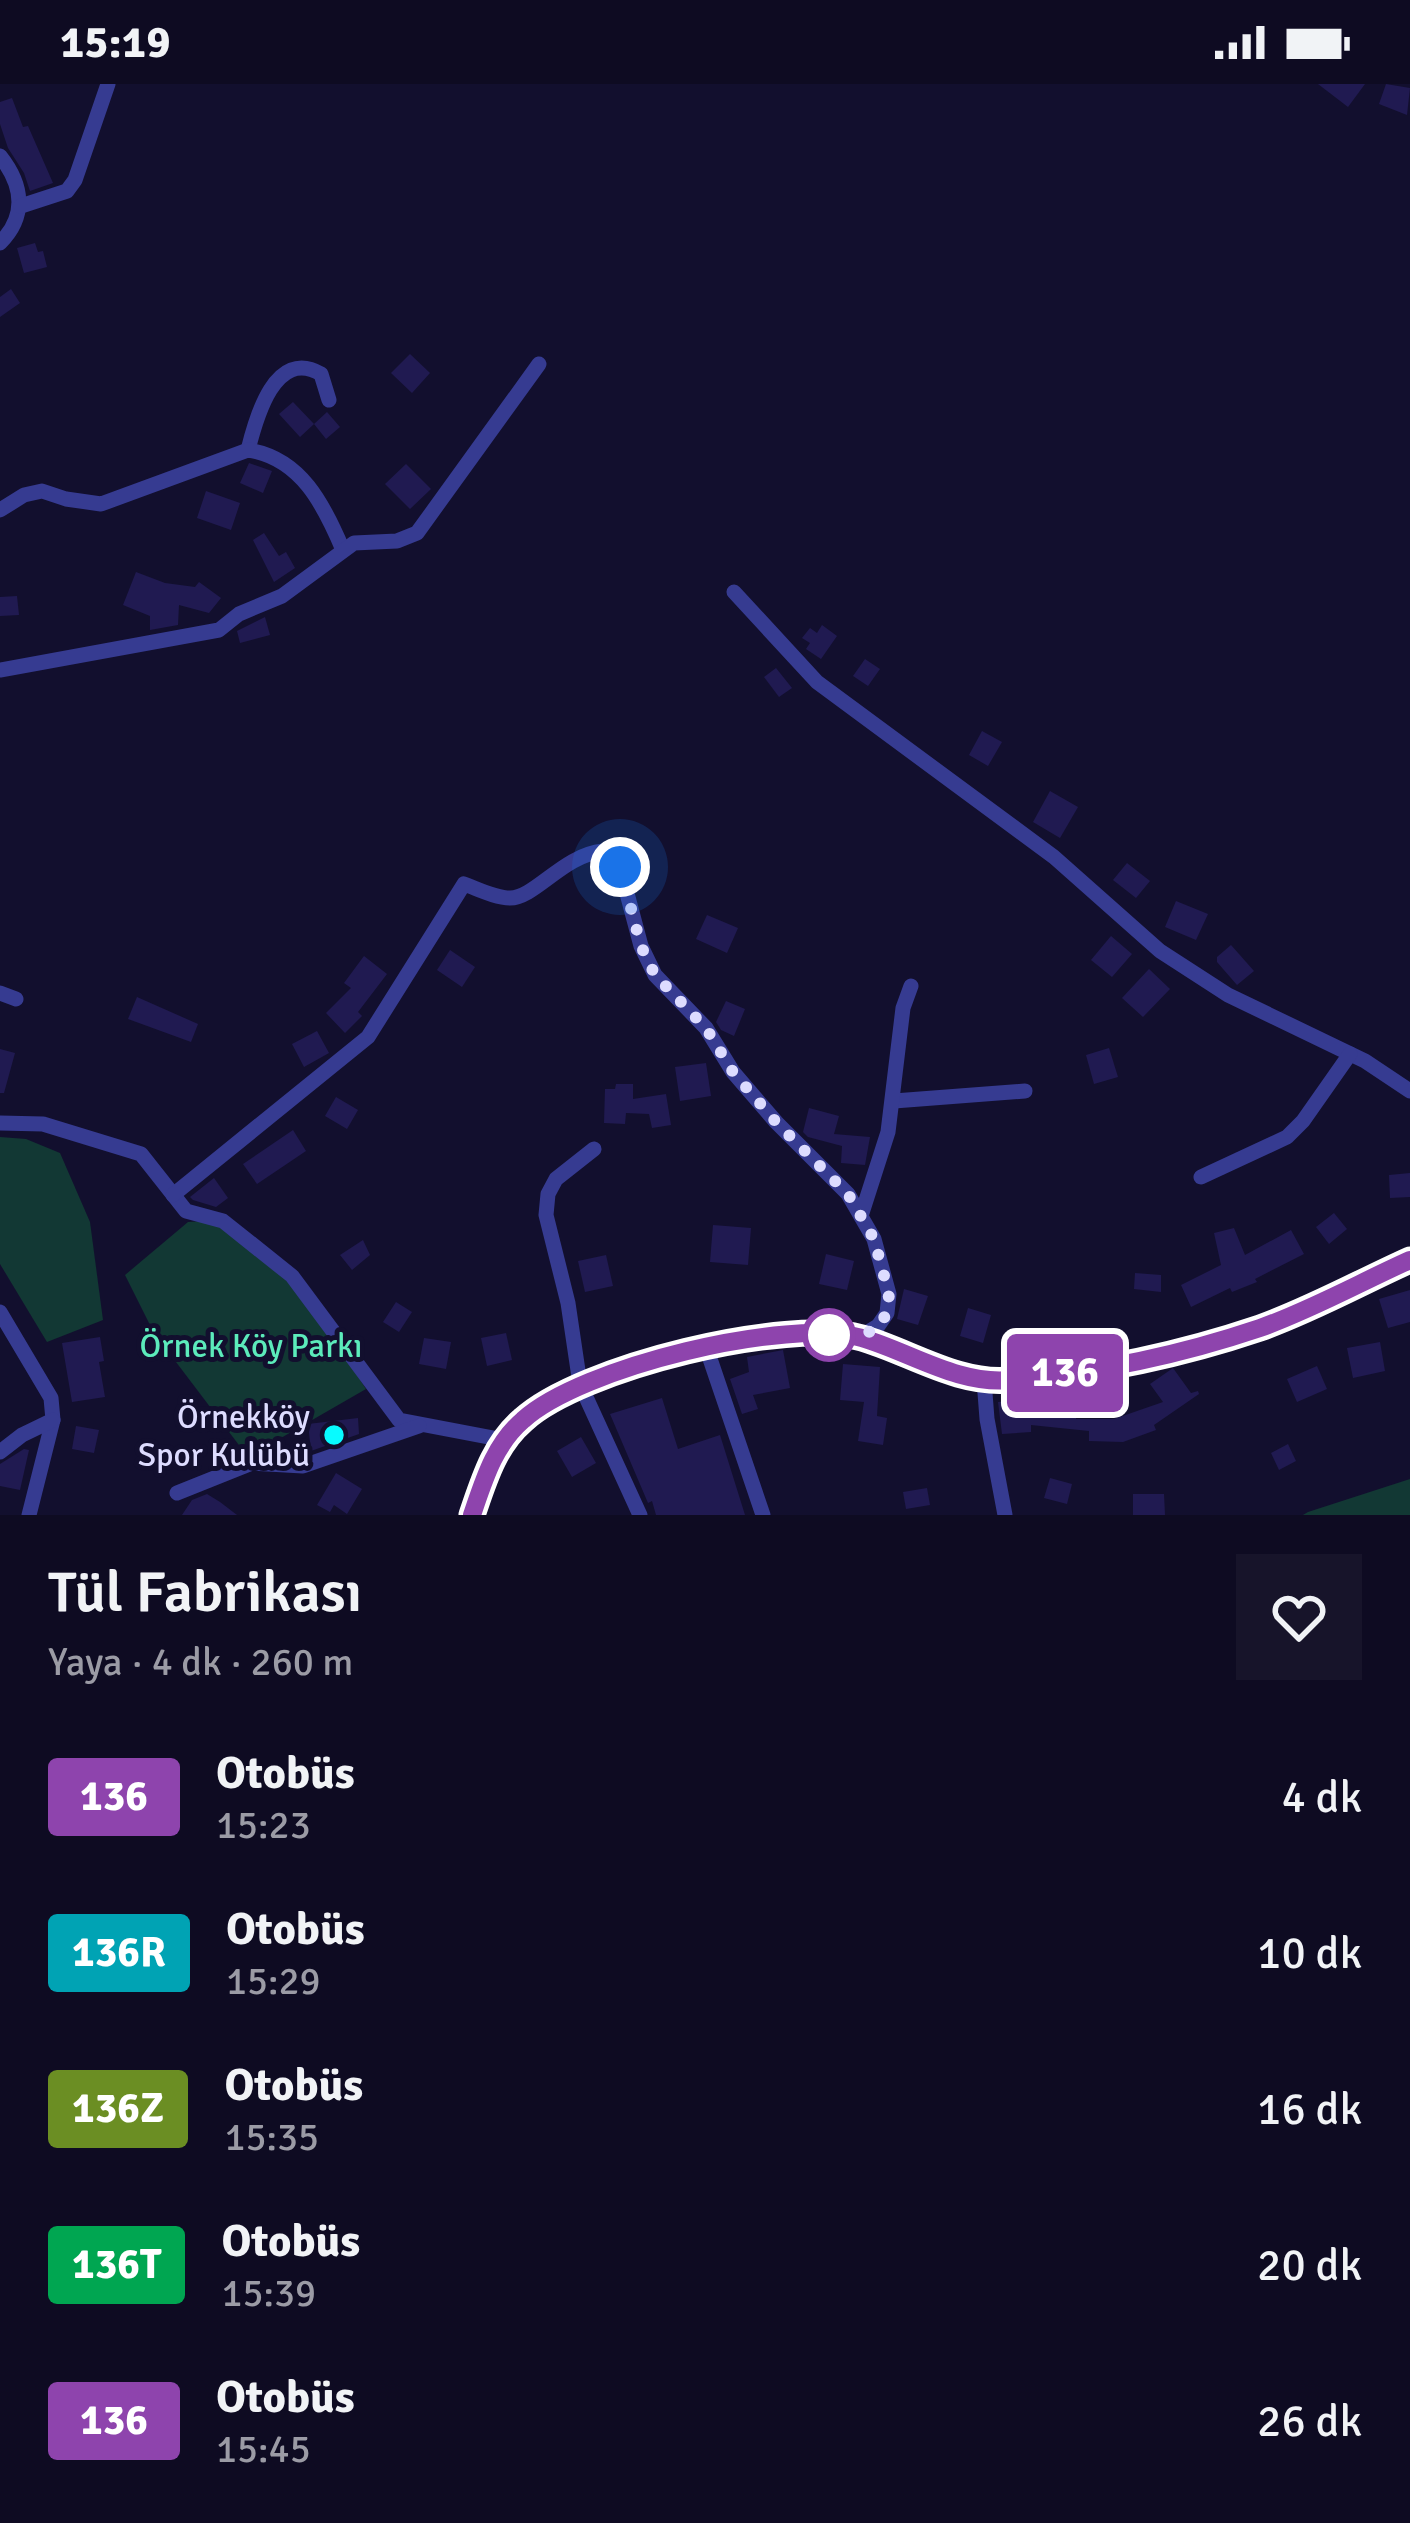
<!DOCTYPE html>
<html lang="tr">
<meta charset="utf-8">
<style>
body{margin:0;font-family:Signika,sans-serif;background:#17142a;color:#f1f3f6;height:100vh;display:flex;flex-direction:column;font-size:45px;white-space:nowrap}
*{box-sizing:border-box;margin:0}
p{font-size:39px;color:#9b9ba5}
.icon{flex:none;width:66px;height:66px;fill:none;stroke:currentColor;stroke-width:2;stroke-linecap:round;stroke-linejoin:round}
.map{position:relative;height:1431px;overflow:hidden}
.drawer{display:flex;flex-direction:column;background:#0e0b22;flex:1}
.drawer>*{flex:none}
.badge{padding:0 24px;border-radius:9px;font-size:42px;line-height:78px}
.you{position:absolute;width:60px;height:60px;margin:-30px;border:9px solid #fff;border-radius:50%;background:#1a73e8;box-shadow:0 0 0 18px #1a73e833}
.map>.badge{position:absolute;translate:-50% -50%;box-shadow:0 0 0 6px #fff}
.round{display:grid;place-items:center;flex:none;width:126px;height:126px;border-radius:0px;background:#17142a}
.overview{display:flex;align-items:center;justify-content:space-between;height:204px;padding:0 48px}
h1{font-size:57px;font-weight:600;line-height:90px}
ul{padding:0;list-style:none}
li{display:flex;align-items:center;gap:36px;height:156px;padding:0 48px}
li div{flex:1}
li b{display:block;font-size:45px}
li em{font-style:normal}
li .badge{min-width:132px;font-weight:700;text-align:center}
.status{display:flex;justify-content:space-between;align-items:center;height:84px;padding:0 60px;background:#0e0b22;direction:ltr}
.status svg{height:33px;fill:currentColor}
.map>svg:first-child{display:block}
.green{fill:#123834}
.building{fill:#201a51}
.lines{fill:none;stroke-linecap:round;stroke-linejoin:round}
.minor{stroke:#363b91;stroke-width:15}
.major{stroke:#b863ff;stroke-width:18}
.line-casing{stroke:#fff;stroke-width:27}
.line{stroke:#8e44ad;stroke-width:18}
.walk{stroke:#dddcff;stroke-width:12;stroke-dasharray:0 21.6}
.stop-dot{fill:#fff;stroke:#8e44ad;stroke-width:6}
.poi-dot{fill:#08fbff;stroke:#120f2e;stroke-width:4.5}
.labels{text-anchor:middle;stroke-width:10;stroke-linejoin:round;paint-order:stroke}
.park-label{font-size:33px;fill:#5cebbb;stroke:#120f2e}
.poi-label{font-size:33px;fill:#dddcff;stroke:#120f2e;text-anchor:end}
</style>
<div class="status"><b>15:19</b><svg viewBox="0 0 49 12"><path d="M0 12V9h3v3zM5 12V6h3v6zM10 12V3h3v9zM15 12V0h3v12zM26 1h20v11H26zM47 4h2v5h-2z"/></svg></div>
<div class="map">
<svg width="1410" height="1431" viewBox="0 0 1410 1431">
<rect width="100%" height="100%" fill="#120f2e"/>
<g class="green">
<path d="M0 1053 26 1055 60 1069 90 1138 103 1236 47 1258 0 1180Z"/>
<path d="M205 1137C265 1151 334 1255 366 1305L248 1373 154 1249 125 1191 188 1138Z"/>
<path d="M1410 1395V1431H1303L1308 1428Z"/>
</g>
<g class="building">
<path d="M1318 0H1365L1348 23Z"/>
<path d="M1386 0 1410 4 1407 31 1379 20Z"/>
<path d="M12 14 23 43 28 42 53 99 30 107 24 89 8 64 0 40V18Z"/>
<path d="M35 159 38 168 43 167 47 183 24 189 17 164Z"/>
<path d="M11 205 20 219 0 233V213Z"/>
<path d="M410 270 430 289 412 309 391 289Z"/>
<path d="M293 318 314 340 300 353 279 330Z"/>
<path d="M327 328 340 343 326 355 314 340Z"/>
<path d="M249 379 272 387 263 409 240 399Z"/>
<path d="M406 380 431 405 410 425 385 400Z"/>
<path d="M206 407 240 419 231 446 197 434Z"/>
<path d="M264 449 279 472 286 468 295 484 274 498 253 456Z"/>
<path d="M136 488 165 499 195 503 199 498 221 514 209 529 179 521 178 541 150 546V532L123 521Z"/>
<path d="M17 512 19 531 0 532V513Z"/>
<path d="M265 533 270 551 240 559 237 547Z"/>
<path d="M822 541 837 552 821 575 806 565 810 559 802 554 810 544 817 549Z"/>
<path d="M865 575 880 585 868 602 853 592Z"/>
<path d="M776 584 792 604 779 613 764 593Z"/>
<path d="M982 647 1002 658 988 682 969 671Z"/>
<path d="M1050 707 1078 723 1060 754 1033 738Z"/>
<path d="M1127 779 1150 797 1136 814 1113 796Z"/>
<path d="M1176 817 1208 830 1196 856 1165 843Z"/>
<path d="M707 831 738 844 727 869 696 855Z"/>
<path d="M1111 852 1132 870 1112 893 1091 876Z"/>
<path d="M1231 861 1254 887 1237 901 1217 878V873Z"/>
<path d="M450 866 475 883 462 903 437 886Z"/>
<path d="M364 872 387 890 358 928 362 932 345 949 326 929 351 904 344 899Z"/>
<path d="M1149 885 1170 905 1143 933 1122 914Z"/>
<path d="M137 913 198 940 191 958 128 935Z"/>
<path d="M726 917 745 925 734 952 721 946 716 938Z"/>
<path d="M317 947 329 969 304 983 292 960Z"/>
<path d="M1109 964 1118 993 1094 1000 1086 971Z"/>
<path d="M0 965 15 969 4 1009H0Z"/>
<path d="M706 979 711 1012 680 1017 675 983Z"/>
<path d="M616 1000H633V1015L666 1010 671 1041 652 1044 649 1030 626 1029 625 1040 604 1039 605 1005H615Z"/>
<path d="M336 1013 358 1026 347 1045 325 1032Z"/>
<path d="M809 1024 839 1032 834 1050 870 1053 865 1081 841 1079 842 1062 808 1053 803 1048Z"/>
<path d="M293 1046 306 1067 257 1100 243 1080Z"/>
<path d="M1410 1089V1113L1390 1114 1389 1091Z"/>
<path d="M214 1094 228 1114 216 1123 193 1116 190 1113Z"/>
<path d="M1334 1129 1347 1145 1329 1160 1316 1143Z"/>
<path d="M713 1141 751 1144 748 1181 710 1178Z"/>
<path d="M1234 1144 1245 1171 1291 1146 1304 1170 1255 1195 1257 1198 1232 1208 1230 1204 1191 1223 1181 1201 1221 1181 1214 1149Z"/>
<path d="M363 1156 370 1171 352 1186 340 1171Z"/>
<path d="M826 1170 854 1177 847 1206 819 1200Z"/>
<path d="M606 1171 613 1202 585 1208 578 1177Z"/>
<path d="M1135 1189 1161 1191V1208L1134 1205Z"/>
<path d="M904 1205 928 1212 918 1241 897 1235Z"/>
<path d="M1410 1206V1238L1388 1244 1379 1215Z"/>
<path d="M396 1218 412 1228 399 1248 383 1238Z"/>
<path d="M968 1224 991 1231 983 1259 960 1252Z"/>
<path d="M506 1249 512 1276 487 1282 481 1254Z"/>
<path d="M100 1253 104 1277 99 1278 105 1313 72 1318 62 1259Z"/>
<path d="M424 1254 451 1258 446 1285 419 1280Z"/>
<path d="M1380 1258 1385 1287 1353 1294 1347 1264Z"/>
<path d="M783 1266 790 1304 753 1311 758 1325 742 1330 730 1295 749 1288 747 1273Z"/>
<path d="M843 1280 880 1283 877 1332 887 1334 883 1361 858 1357 864 1318 840 1316Z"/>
<path d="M1317 1282 1327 1305 1297 1318 1287 1295Z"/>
<path d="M1173 1284 1191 1309 1198 1307 1199 1310 1154 1341 1156 1346 1123 1358 1089 1357V1347L1031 1341V1348L1002 1350 998 1318 1047 1314 1078 1318 1076 1335H1114L1163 1318 1150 1300Z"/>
<path d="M662 1314 678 1365 720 1351 745 1431H656L652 1417 648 1419 610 1330Z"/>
<path d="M358 1334 359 1350 311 1367 308 1340Z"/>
<path d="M76 1342 99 1346 94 1369 72 1365Z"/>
<path d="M581 1353 596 1379 572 1393 557 1367Z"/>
<path d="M1288 1360 1296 1377 1279 1386 1271 1369Z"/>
<path d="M24 1365 29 1366 20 1406 0 1402V1380Z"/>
<path d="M336 1389 362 1405 347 1430 334 1421 330 1428 317 1421Z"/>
<path d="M1050 1394 1072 1400 1067 1420 1044 1414Z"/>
<path d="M927 1404 930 1421 906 1425 903 1408Z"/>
<path d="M207 1410 220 1418 237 1431H182L192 1416Z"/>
<path d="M1133 1410H1164L1165 1431H1133Z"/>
</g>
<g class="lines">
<g class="minor">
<path d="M0 72C23 101 27 132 0 159"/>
<path d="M21 122 67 107 75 96 108 0"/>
<path d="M248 366C256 334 275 263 321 290L329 316"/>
<path d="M0 426 24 411 42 407 66 415 101 420 248 366C301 374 324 421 343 466"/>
<path d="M734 508 817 598 1054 773 1160 867 1228 911 1365 977 1410 1007"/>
<path d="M0 586 219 546 239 530 282 512 354 459 397 457 417 449 539 280"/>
<path d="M0 909 16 915"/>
<path d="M894 1017 1025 1007"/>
<path d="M0 1039 43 1040 141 1070 186 1127 223 1137 292 1192 399 1336 504 1356"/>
<path d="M594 1065 556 1095 548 1110 546 1131 568 1219 580 1300 640 1431"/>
<path d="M1201 1093 1287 1053 1303 1037 1350 970"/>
<path d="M173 1111 368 953 464 800C478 805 495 814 510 814 535 814 563 771 603 767L620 783 641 862 655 891 706 944 733 988 776 1038 848 1110 874 1155 889 1210 887 1229 878 1242 860 1253"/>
<path d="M861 1132 888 1048 903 924 911 902"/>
<path d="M0 1228 51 1314 53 1336 29 1431"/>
<path d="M706 1263 763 1431"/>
<path d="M984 1296 987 1335 1005 1431"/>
<path d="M0 1368 22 1351 53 1336"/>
<path d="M177 1409 252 1379 303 1382 419 1342"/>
</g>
<path class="major" d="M472 1431C484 1396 494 1361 523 1336 581 1283 788 1233 862 1254 910 1268 958 1301 1010 1296 1094 1288 1180 1271 1260 1244 1311 1227 1361 1198 1410 1176"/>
</g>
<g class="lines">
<g class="line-casing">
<path id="line" d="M472 1431C484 1396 494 1361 523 1336 581 1283 787 1233 862 1254 910 1268 958 1301 1010 1296 1094 1289 1180 1271 1260 1244 1311 1226 1361 1198 1410 1176"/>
</g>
<use href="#line" class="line"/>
<path class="walk" d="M620 783 641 862 655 891 706 944 733 988 776 1038 848 1110 874 1155 889 1210 887 1229 878 1243 860 1253 829 1251"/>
</g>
<circle class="stop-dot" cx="829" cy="1251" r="24"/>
<circle class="poi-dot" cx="334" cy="1351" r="12"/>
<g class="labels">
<g class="park-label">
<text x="251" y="1273">Örnek Köy Parkı</text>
</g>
<g class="poi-label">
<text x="310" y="1344">Örnekköy<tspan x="310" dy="38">Spor Kulübü</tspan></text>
</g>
</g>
</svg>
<div class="you" style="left:620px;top:783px"></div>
<b class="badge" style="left:1065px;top:1289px;background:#8e44ad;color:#fff">136</b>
</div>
<section class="drawer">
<div class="overview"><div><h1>Tül Fabrikası</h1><p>Yaya · 4 dk · 260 m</p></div><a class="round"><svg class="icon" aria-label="heart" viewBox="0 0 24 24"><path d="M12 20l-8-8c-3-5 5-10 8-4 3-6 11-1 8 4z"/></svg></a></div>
<ul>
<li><span class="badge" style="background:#8e44ad;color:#fff">136</span><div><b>Otobüs</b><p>15:23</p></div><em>4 dk</em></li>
<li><span class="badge" style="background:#00a3b4;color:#fff">136R</span><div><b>Otobüs</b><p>15:29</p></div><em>10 dk</em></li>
<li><span class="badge" style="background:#6b8e23;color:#fff">136Z</span><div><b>Otobüs</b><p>15:35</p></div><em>16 dk</em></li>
<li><span class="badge" style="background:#00a651;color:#fff">136T</span><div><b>Otobüs</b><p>15:39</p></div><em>20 dk</em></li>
<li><span class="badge" style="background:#8e44ad;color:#fff">136</span><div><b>Otobüs</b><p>15:45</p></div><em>26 dk</em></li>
</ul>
</section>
